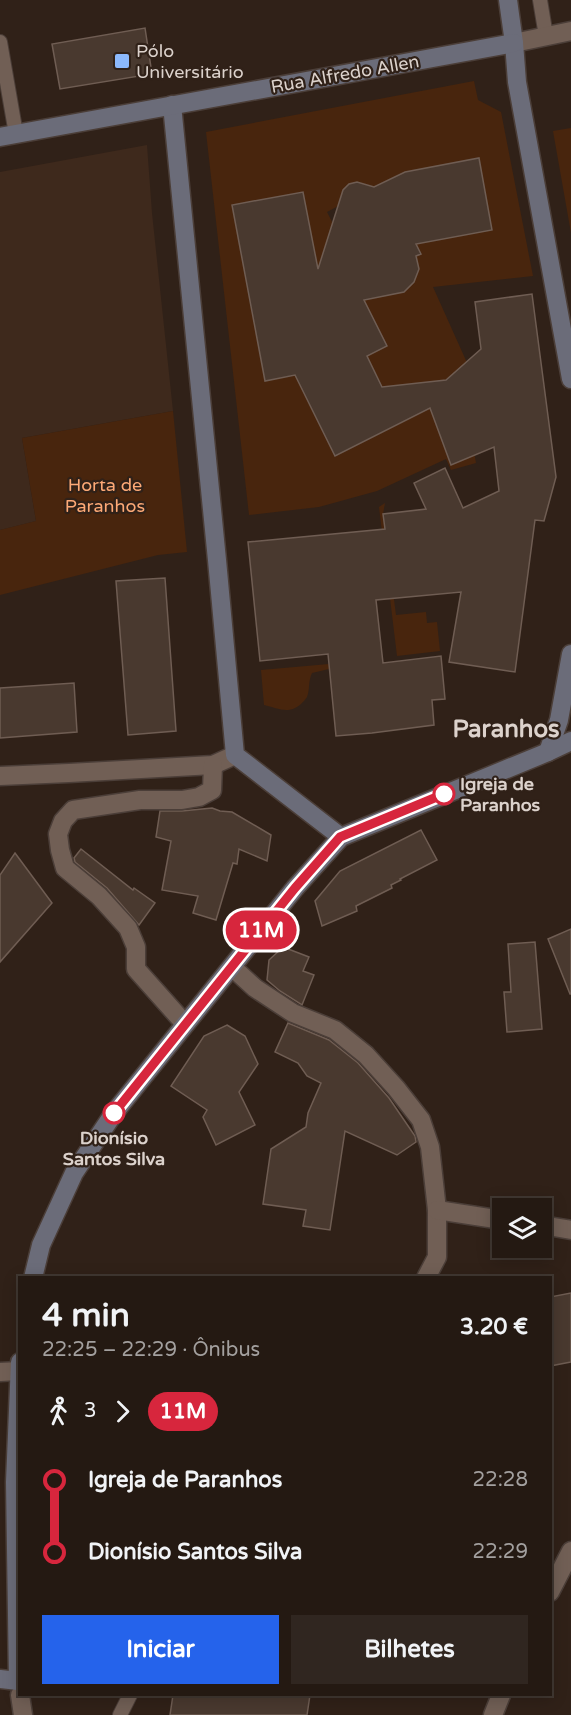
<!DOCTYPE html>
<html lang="pt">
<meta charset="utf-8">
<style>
body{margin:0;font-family:"Varela Round",sans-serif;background:#302620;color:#f1f3f6;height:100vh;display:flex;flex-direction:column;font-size:22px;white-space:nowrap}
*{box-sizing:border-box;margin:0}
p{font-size:20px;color:#a3a09f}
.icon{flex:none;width:33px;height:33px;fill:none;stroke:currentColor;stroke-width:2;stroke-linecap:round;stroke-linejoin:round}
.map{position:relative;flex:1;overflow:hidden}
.panel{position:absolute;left:18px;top:1276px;width:534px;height:420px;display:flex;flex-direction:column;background:#241912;border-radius:0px;box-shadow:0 3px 15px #0003,0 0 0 2px #413832}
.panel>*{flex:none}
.badge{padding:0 12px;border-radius:20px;font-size:21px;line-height:39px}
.buttons{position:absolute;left:492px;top:1198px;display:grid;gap:12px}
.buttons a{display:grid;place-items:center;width:60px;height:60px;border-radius:0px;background:#241912;box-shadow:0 3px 15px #0003,0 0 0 2px #413832;font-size:30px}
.map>.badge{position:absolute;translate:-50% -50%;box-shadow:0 0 0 3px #fff}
.legs{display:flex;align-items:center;gap:9px;height:66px;padding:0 24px;font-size:20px}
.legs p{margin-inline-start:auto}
.head{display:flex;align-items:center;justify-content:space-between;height:102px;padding:0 24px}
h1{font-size:33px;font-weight:800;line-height:45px}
.cta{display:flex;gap:12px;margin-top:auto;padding:12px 24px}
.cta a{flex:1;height:69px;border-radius:0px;background:#2563eb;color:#fff;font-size:24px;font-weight:800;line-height:69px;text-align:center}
.cta a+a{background:#302620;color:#f1f3f6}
ul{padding:0 24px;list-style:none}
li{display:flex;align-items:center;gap:21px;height:72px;font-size:22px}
li i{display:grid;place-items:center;width:9px;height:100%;margin:0 8px;background:currentColor}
li i::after{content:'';width:15px;height:15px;margin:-8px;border:4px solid;border-radius:50%;background:#241912}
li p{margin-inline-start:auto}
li:first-child i{background:linear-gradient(#0000 50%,currentColor 0)}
li:last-child i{background:linear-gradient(currentColor 50%,#0000 0)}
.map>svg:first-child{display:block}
.built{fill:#3e291c}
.green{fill:#48250d;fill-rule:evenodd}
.building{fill:#49392f;stroke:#6f5d53;stroke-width:1.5}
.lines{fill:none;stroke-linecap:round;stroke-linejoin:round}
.lane-casing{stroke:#4b3e38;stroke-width:16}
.street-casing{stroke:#4b3e38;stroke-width:21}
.secondary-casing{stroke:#4b3e38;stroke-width:21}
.lane{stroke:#715f55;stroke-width:14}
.street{stroke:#715f55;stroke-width:18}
.secondary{stroke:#6b6c79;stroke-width:18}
.line-1-casing{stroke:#fff;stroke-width:14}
.line-1{stroke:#d7263d;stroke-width:9}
.poi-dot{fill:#8cb9fc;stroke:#302118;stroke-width:2}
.stop-1-dot{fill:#fff;stroke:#d7263d;stroke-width:3}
.labels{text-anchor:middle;stroke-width:4.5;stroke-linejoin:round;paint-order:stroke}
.poi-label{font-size:18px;fill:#dcd2cc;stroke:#302118;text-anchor:start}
.street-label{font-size:18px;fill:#dcd2cc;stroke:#302118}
.park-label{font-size:18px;fill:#fda976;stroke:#302118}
.stop-label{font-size:18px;font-weight:bold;fill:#dcd2cc;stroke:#302118;text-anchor:start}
.district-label{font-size:24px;font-weight:bold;fill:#dcd2cc;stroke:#302118}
</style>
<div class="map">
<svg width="571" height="1715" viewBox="0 0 571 1715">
<rect width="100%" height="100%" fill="#302118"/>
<path class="built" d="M147 145 152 213 173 411 22 438 36 521 0 530V172Z"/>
<g class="green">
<path d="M474 81 478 100 501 112 533 276 433 287 477 385 470 428 476 463 451 470 446 459 377 491 319 507 249 515 206 132ZM478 158 492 230 421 243 407 172ZM357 183 369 190 420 254 416 256 419 269 414 282 404 292 389 295 363 283 327 212 342 204C339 192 346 185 357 183ZM303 192 316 264 246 278 232 206ZM323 295 336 368 265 381ZM368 358 400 423 335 456Z"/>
<path d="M571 128V233L553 131Z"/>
<path d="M173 411 187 552 158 555 0 595V530L36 521 22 438Z"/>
<path d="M385 503 383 514 396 615 426 612 427 623 437 622 440 651 397 656 379 507Z"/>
<path d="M329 664V669L312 673C308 681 310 690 307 697 306 699 302 703 301 704 289 715 277 708 264 705L261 670Z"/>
</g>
<g class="building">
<path d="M145 28 152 74 60 89 52 44Z"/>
<path d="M479 158 492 230 416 244 421 254 416 256 419 269 414 282 404 292 364 300 387 346 367 356 382 387 446 380 481 349 475 302 532 294 556 477 544 521 535 520 515 672 449 662 461 592 376 600 383 663 441 656 445 699 432 700 434 725 372 733 336 736 328 654 260 661 248 542 385 529 383 514 426 509 414 483 445 468 463 508 499 491 494 447 451 465 430 408 335 456 295 375 265 381 232 205 303 192 318 269 343 190 349 184 357 182 374 187 405 172Z"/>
<path d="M165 578 176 731 128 735 116 581Z"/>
<path d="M74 683 77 732 0 738V688Z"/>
<path d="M212 808 220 811 232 812 271 835 267 861 239 849 237 864 233 863 216 920 193 913 198 896 162 890 171 841 156 837 160 811H182Z"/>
<path d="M421 830 437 860 400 879 401 880 391 885 392 888 356 906 357 911 322 926 315 901 340 871Z"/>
<path d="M81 849 133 890 134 888 155 903 139 925 107 888 75 862 74 858Z"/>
<path d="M15 853 52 903 0 962V875Z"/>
<path d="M571 929V994H570L548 939Z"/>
<path d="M535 942 542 1029 507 1032 504 992H511L508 944Z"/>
<path d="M283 947 309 957 303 971 314 975 302 1005 280 991 267 980 269 960Z"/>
<path d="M288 1023 329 1040 358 1063 389 1098 415 1136 416 1142 397 1155 345 1131 330 1230 303 1226 306 1210 263 1204 271 1149 306 1127 308 1113 321 1083 307 1076 298 1063 275 1052Z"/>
<path d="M227 1025 245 1036 258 1064 239 1092 255 1125 216 1145 203 1117 207 1110 171 1086 204 1036Z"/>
<path d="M571 1293V1362L550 1366V1297Z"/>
<path d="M173 1695H310L307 1715H170Z"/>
</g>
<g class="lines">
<g class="lane-casing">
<g id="lane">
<path d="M540 0 546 36"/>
<path d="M0 42 16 134"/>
<path d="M120 1715 130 1695"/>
</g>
</g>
<g class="street-casing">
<g id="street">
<path d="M514 43 571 31"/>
<path d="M0 776 69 773 213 765 235 755"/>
<path d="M232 967 255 988 293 1013 335 1030 366 1055 396 1088 421 1120 430 1147 437 1210V1257L426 1278"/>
<path d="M185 1024 136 969V947L128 928 99 896 65 868 60 850 58 834 63 821 73 810 140 800H182L199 797 212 790 213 765"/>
<path d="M437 1210 502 1220"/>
<path d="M542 1225 571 1230"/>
<path d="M0 1372 19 1371"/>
<path d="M550 1592 571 1551"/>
<path d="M20 1695 23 1715"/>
<path d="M493 1715 501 1695"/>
</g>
</g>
<g class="secondary-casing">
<g id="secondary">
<path d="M508 0 514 43 517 82 571 379"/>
<path d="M172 105 217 560 235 755 341 837"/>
<path d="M0 137 514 43"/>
<path d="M548 752 559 720 571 654"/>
<path d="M33 1278 41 1245 74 1173 114 1113 295 888 341 837 548 752 571 741"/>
<path d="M0 1679 18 1681 15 1482 20 1362"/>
</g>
</g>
<use href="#lane" class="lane"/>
<use href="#street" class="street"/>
<use href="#secondary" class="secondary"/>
</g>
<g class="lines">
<g class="line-1-casing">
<path id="line-1" d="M114 1113 295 888 340 837 444 794"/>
</g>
<use href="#line-1" class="line-1"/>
</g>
<rect class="poi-dot" x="114" y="53" width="16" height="16" rx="3"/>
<g class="stop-1-dot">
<circle cx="444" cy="794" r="10"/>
<circle cx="114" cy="1113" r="10"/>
</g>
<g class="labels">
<g class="poi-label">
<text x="136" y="57">Pólo<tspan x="136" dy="21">Universitário</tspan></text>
</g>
<g class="street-label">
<text transform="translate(345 74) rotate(-10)" y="6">Rua Alfredo Allen</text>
</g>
<g class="park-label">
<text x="105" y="491">Horta de<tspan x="105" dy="21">Paranhos</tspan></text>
</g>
<g class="stop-label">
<text x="460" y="790">Igreja de<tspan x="460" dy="21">Paranhos</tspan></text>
<text x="114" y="1144" text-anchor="middle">Dionísio<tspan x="114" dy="21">Santos Silva</tspan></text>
</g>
<g class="district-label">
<text x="506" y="737">Paranhos</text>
</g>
</g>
</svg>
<div class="buttons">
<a><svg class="icon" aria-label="layers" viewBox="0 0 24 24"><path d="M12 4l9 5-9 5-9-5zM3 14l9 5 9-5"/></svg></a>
</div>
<b class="badge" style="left:261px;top:930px;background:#d7263d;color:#fff">11M</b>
<section class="panel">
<div class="head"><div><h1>4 min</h1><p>22:25 – 22:29 · Ônibus</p></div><b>3.20 €</b></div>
<div class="legs"><svg class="icon" aria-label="walk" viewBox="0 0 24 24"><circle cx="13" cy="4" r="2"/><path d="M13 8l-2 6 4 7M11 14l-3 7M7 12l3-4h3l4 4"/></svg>3<svg class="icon" aria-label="forward" viewBox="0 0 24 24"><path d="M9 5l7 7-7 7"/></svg><b class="badge" style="background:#d7263d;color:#fff">11M</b></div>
<ul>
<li><i style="color:#d7263d"></i><b>Igreja de Paranhos</b><p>22:28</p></li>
<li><i style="color:#d7263d"></i><b>Dionísio Santos Silva</b><p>22:29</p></li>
</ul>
<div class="cta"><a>Iniciar</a><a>Bilhetes</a></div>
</section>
</div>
